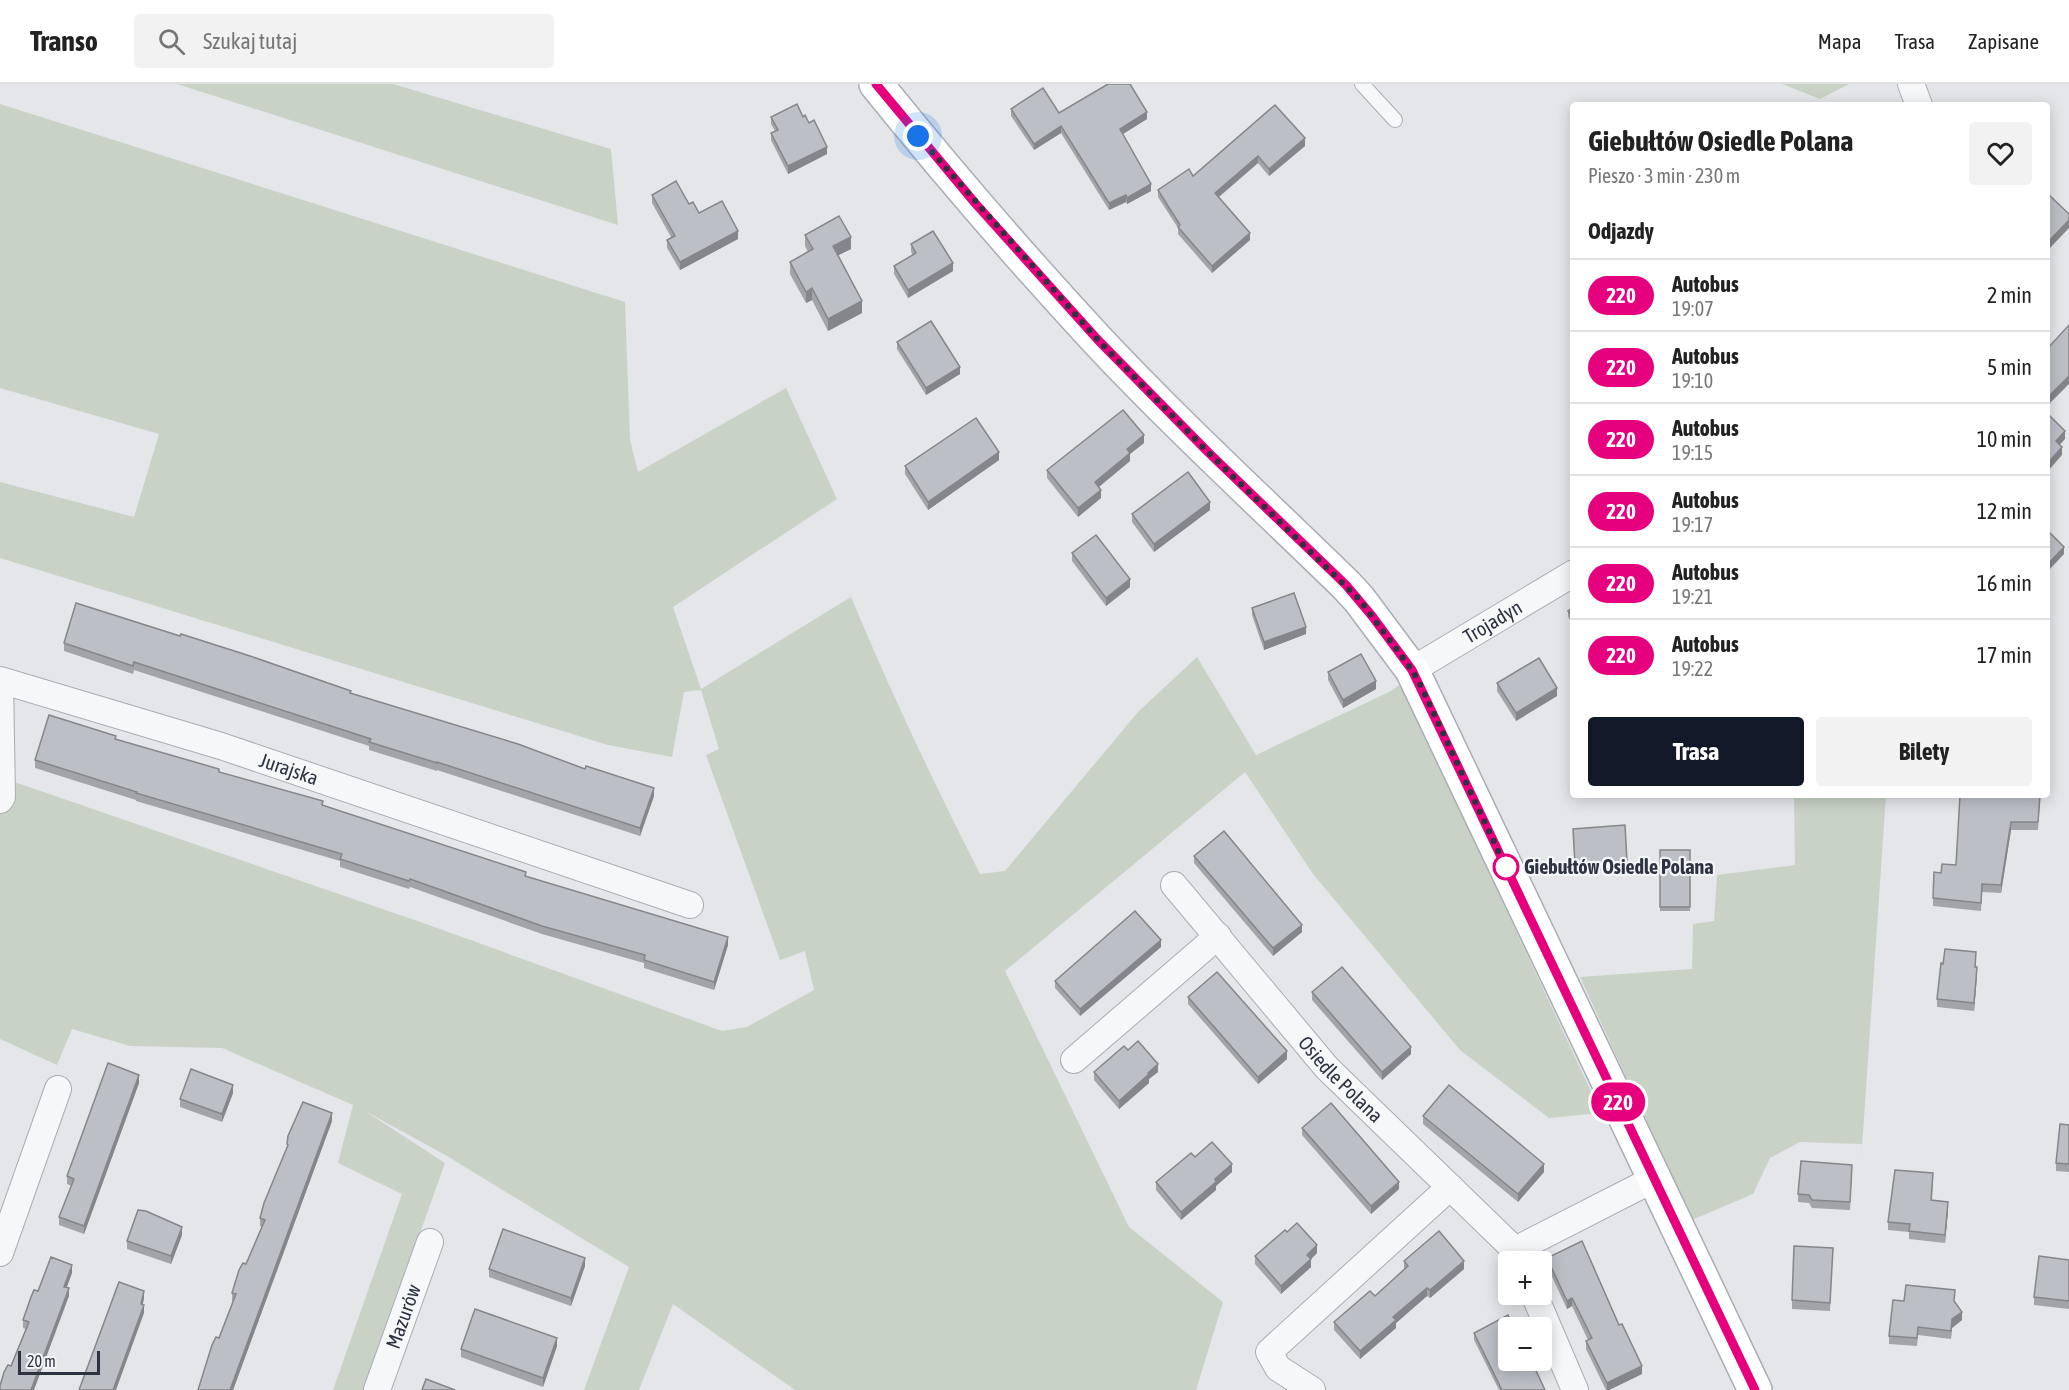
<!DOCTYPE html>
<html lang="pl">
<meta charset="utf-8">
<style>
body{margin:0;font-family:"Asap Condensed",sans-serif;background:#f2f2f2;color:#222;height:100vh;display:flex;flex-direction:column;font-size:22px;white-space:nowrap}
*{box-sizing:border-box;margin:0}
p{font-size:20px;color:#767676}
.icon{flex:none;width:33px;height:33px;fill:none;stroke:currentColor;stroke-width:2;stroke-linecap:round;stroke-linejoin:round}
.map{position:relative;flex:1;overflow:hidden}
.sheet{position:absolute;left:1570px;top:18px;width:480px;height:696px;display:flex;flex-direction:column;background:#fff;border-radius:6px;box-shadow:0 3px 15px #0003}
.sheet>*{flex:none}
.badge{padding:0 12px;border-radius:20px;font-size:21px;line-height:39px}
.fabs{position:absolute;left:1498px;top:1167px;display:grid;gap:12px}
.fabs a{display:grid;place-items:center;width:54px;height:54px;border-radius:6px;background:#fff;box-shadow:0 3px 15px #0003;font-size:30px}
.scale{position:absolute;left:18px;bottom:15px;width:82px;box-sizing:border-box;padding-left:6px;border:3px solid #2d3341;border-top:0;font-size:16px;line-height:21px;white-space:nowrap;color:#2d3341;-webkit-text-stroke:4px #f3f5f8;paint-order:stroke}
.you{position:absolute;width:30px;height:30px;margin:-15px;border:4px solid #fff;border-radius:50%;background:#1a73e8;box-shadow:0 0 0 9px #1a73e833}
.map>.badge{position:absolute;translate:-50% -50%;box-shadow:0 0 0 3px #fff}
h2{padding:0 18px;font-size:22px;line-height:54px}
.round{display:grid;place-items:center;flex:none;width:63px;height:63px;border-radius:6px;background:#f2f2f2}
.headline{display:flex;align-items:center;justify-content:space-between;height:102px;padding:0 18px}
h1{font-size:28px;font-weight:700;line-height:45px}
.primary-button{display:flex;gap:12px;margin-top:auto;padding:12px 18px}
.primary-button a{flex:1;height:69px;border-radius:6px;background:#111827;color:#fff;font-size:24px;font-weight:700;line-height:69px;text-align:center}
.primary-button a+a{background:#f2f2f2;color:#222}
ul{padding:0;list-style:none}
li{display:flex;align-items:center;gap:18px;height:72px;padding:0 18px;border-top:2px solid #e0e0e0}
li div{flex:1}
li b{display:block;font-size:22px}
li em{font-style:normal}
li .badge{min-width:66px;font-weight:700;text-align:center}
header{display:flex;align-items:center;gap:36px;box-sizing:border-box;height:84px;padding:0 30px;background:#fff;border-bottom:2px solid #e0e0e0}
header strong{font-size:28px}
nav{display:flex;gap:33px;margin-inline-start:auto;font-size:21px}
.search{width:420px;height:54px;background:#f2f2f2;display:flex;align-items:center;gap:15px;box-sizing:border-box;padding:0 21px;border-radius:6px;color:#767676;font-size:22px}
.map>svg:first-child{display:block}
.green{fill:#c8d3c6}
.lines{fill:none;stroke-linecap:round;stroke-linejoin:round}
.lane-casing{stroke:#a9adb4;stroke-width:16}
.street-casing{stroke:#a9adb4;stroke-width:28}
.secondary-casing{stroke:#a9adb4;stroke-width:36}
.lane{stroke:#f6f7f9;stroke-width:14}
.street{stroke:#f6f7f9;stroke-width:26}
.secondary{stroke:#fff;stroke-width:33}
.wall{fill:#a2a4aa}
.shaded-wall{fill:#84868b}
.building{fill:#bcbfc6;stroke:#84868b;stroke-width:1.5}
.line-casing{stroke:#fff;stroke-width:14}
.line{stroke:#e6007e;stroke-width:9}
.walk{stroke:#2d3341;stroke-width:6;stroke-dasharray:0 10.8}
.stop-dot{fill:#fff;stroke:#e6007e;stroke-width:3}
.labels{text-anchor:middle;stroke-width:4.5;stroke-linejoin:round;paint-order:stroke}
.street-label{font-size:20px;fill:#2d3341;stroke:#f3f5f8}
.stop-label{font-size:20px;font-weight:bold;fill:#2d3341;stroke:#f3f5f8;text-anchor:start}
</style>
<header>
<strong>Transo</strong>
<div class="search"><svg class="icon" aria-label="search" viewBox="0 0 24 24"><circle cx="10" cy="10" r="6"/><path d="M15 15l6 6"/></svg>Szukaj tutaj</div>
<nav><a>Mapa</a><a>Trasa</a><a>Zapisane</a></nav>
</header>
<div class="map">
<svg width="2069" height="1306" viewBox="0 0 2069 1306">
<rect width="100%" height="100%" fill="#e4e6ea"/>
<g class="green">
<path d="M177 0H393L611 65 618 141Z"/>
<path d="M1782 0H1849L1820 15Z"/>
<path d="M0 20 625 218 630 356 638 388 786 304 837 415 673 523 701 605 851 513C890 607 934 699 980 790L1005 787 1138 628 1197 573 1256 671 1389 608 1401 600 1601 1029 1549 1034 1460 966 1313 790 1245 688 1005 887 1129 1143 1223 1218 1196 1306H795L673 1220 639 1306H584L629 1183 447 1072 365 1027 445 1079 364 1306H333L402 1110 338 1079 353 1021 222 964 130 962 72 945 57 981 0 955V693L426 840 722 947 747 943 814 906 805 867 780 876 706 671 719 665 701 606 684 608 672 673 608 661 0 474V398L134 433 159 350 0 304Z"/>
<path d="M1794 711H1886L1861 1078 1862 1060 1800 1058 1770 1074 1753 1110 1692 1136 1580 893 1692 885 1693 840 1714 837 1717 791 1795 781Z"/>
</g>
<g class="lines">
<g class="lane-casing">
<path id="lane" d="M1362 0 1395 36"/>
</g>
<g class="street-casing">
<g id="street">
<path d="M1911 0 1919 21"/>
<path id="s1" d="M1412 586 1574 489"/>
<path id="s2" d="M0 716 2 713 0 596 221 662 690 821"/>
<path id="s3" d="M1174 801 1327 984 1515 1166 1520 1178"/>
<path d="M1074 976 1218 852"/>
<path d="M1515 1166 1654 1095"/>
<path d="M0 1169 58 1005"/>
<path d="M1534 1210 1575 1306"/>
<path id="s4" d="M377 1306 430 1158"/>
<path d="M1312 1306 1278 1284 1269 1268 1450 1103"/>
</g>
</g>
<g class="secondary-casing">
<path id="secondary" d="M876 0C947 88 1022 175 1099 258 1178 342 1263 420 1346 501L1359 515 1412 586 1755 1306"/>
</g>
<use href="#lane" class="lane"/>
<use href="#street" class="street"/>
<use href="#secondary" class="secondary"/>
</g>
<g class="wall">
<path d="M1275 21 1305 62 1269 92 1258 79 1219 113 1250 156 1212 189 1178 150V144L1158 113V106L1193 92Z"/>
<path d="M1011 25 1059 29 1147 35 1122 50 1151 107 1127 120 1126 118 1109 126 1061 49 1034 66 1011 32Z"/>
<path d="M771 33H803L809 39 827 70 788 90 771 56V49L775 47 771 40Z"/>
<path d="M652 111 689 120 699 129 738 155 680 186 667 164V156L671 153 652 119Z"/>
<path d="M805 151 851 165 838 171 862 229 828 247 812 216 806 219 790 190V178L808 168 805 162Z"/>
<path d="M911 160 953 187 908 214 894 190V182L913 171 911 168Z"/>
<path d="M897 258 960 290 926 311 897 265Z"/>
<path d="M1144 359 1130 370V377L1099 403 1101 414 1078 433 1047 394V386Z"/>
<path d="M999 376 928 426 905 390V382Z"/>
<path d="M1210 426 1154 468 1132 438V430Z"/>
<path d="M1072 469 1130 503 1106 522 1072 477Z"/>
<path d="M1574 523V541L1568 533V527Z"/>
<path d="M1252 524 1306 550 1264 566 1252 531Z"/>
<path d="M64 559 351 609 654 712 640 752 437 686V687L369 666V662L134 586 133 590 64 567Z"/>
<path d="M1328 588 1376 605 1343 624 1328 596Z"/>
<path d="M1497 599 1557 612 1516 637 1497 607Z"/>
<path d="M116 655 323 722 728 861 714 906 644 884V879L542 850 410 803 409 805 340 783V777L136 717V716L35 684V676Z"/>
<path d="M1960 711 2040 716 2038 746H2011L2001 809 1982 808 1981 827 1933 822V814L1941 789 1956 781Z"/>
<path d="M1573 745 1627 777V785L1575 788Z"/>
<rect x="1660" y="766" width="30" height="61"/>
<path d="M1194 772 1302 848 1273 872 1194 779Z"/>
<path d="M1161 863 1080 932 1055 904V897Z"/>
<path d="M1976 876V883L1977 891 1974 927 1937 923V915L1943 880Z"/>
<path d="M1312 908 1411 970 1382 996 1312 916Z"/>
<path d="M1188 913 1287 975 1258 1000 1188 920Z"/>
<path d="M1128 966 1158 988 1149 995V999L1119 1025 1094 996V988Z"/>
<path d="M139 999 84 1150 59 1141V1133L72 1102 67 1100V1092Z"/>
<path d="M233 1009 222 1038 180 1023V1015Z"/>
<path d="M1423 1032 1544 1088 1518 1118 1423 1040Z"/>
<path d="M332 1037 233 1306H198L233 1217H232V1209L246 1180 262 1143 260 1142V1134L287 1065V1060Z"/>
<path d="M2069 1041V1088L2056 1087V1079Z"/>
<path d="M1302 1044 1399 1105 1371 1130 1302 1051Z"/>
<path d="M1195 1073 1232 1088 1216 1102V1106L1181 1136 1156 1106V1098Z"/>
<path d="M1852 1089 1850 1126 1812 1124 1809 1119 1798 1118V1110Z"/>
<path d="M1933 1097 1932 1116 1948 1126 1945 1159 1909 1155V1148L1888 1146V1138Z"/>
<path d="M182 1151 171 1180 127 1165V1157Z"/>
<path d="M1833 1164 1830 1227 1792 1225V1216Z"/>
<path d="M1317 1169 1311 1175V1183L1281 1210 1255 1180V1172Z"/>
<path d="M1547 1174 1642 1290 1609 1306H1606L1586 1265V1257L1588 1256 1572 1222 1567 1225 1547 1182Z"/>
<path d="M2069 1176V1225L2034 1221V1213Z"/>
<path d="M1404 1177 1464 1185 1430 1214 1427 1212 1396 1239V1244L1360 1275 1334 1246V1238L1375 1212 1404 1186Z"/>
<path d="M585 1182 571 1222 489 1193V1185Z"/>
<path d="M72 1189 66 1204 69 1212 11 1282 26 1245 23 1244V1236L38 1207Z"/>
<path d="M1904 1217 1955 1218 1962 1236 1952 1244 1951 1255 1918 1251 1917 1262 1889 1260V1252Z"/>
<path d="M1474 1249 1545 1306H1499L1474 1256Z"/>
<path d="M557 1262 543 1303 461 1273V1265Z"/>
</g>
<g class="shaded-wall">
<path d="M1147 28V35L1120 52V45Z"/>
<path d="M1061 42V49L1034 66V60Z"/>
<path d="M1305 54V62L1269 92V85Z"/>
<path d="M827 63V70L788 90V82Z"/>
<path d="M1258 72V79L1215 116V109Z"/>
<path d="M1151 100V107L1127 120V114Z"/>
<path d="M1126 111V118L1109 126V119Z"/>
<path d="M2069 136V144L2048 166V158Z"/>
<path d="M738 147V155L680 186V178Z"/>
<path d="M1250 149V156L1212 189V182Z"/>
<path d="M851 153V165L833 174V162Z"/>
<path d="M953 179V187L908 214V206Z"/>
<path d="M812 204V216L806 219V208Z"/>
<path d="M862 217V229L828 247V235Z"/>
<path d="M960 283V290L926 311V304Z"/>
<path d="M2069 292V300L2048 321V313Z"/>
<path d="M2065 347V355L2056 365V357Z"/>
<path d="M1144 351V359L1130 370V377L1095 406V398L1127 365Z"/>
<path d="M2062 363V371L2048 387V379Z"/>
<path d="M999 368V376L928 426V418Z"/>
<path d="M1101 406V414L1078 433V424Z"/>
<path d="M1210 418V426L1154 468V460Z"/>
<path d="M2064 463V470L2048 487V480Z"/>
<path d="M1130 495V503L1106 522V514Z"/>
<path d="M1306 543V550L1264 566V558Z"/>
<path d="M1376 597V605L1343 624V616Z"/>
<path d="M1557 604V612L1516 637V629Z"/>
<path d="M654 704V712L640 752V744Z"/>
<path d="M2011 738V746L2001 809V801Z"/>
<path d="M1302 841V848L1273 872V864Z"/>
<path d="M728 853V861L714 906V898Z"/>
<path d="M1161 856V863L1080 932V925Z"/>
<path d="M1977 883V891L1974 927V919Z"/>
<path d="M1411 963V970L1382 996V988Z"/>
<path d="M1287 967V975L1258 1000V993Z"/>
<path d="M1158 980V988L1149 995V999L1119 1025V1017Z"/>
<path d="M139 991V999L84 1150V1142Z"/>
<path d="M233 1001V1009L222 1038V1030Z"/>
<path d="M332 1029V1037L233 1306H230Z"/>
<path d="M1232 1080V1088L1216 1102V1106L1181 1136V1128L1215 1095Z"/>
<path d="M1544 1080V1088L1518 1118V1110Z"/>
<path d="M1399 1098V1105L1371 1130V1122Z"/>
<path d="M1948 1118V1126L1945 1159V1151Z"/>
<path d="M182 1143V1151L171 1180V1172Z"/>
<path d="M1317 1161V1169L1307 1179V1171Z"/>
<path d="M585 1174V1182L571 1222V1214Z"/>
<path d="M1311 1175V1183L1281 1210V1202Z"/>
<path d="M1464 1177V1185L1430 1214V1206Z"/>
<path d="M72 1181V1189L64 1211V1203Z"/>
<path d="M69 1204V1212L34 1306H31Z"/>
<path d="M1427 1204V1212L1396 1239V1244L1360 1275V1267L1393 1233Z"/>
<path d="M144 1207V1215L141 1228V1220Z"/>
<path d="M1572 1214V1222L1567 1225V1217Z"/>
<path d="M144 1221V1229L116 1306H113Z"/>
<path d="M1962 1228V1236L1952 1244 1951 1255 1952 1235Z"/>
<path d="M557 1254V1262L543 1303V1294Z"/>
<path d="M1642 1282V1290L1609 1306H1607V1299Z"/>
</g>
<g class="building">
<path d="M1108 0H1130L1147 28 1120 45 1151 100 1127 114 1126 111 1109 119 1061 42 1034 60 1011 25 1043 4 1059 29Z"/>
<path d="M797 20 803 33 805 31 809 39 814 36 827 63 788 82 771 49 778 46 771 33Z"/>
<path d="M1275 21 1305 54 1269 85 1258 72 1215 109 1250 149 1212 182 1178 143 1180 141 1158 106 1189 85 1193 92Z"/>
<path d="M676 97 689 120 693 118 699 129 722 117 738 147 680 178 667 156 675 152 652 111Z"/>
<path d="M2048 110 2069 130V136L2048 158Z"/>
<path d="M839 132 851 153 833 162 862 217 828 235 812 204 806 208 790 178 813 165 805 151Z"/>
<path d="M933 147 953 179 908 206 894 182 916 169 911 160Z"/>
<path d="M931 237 960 283 926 304 897 258Z"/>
<path d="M2069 241V292L2048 313V264Z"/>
<path d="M1123 326 1144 351 1127 365 1130 369 1095 398 1101 406 1078 424 1047 386Z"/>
<path d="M2048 330 2065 347 2056 357 2062 363 2048 379Z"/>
<path d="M976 334 999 368 928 418 905 382Z"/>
<path d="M1188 388 1210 418 1154 460 1132 430Z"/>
<path d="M2048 447 2064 463 2048 480Z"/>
<path d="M1096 451 1130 495 1106 514 1072 469Z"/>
<path d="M1294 509 1306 543 1264 558 1252 524Z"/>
<path d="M76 519 180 552 181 550 250 572 351 607 350 609 518 660 585 685 586 682 654 704 640 744 437 678V679L369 658 371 655 134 578 133 582 64 559Z"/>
<path d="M1574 523V535L1568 527Z"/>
<path d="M1361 570 1376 597 1343 616 1328 588Z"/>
<path d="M1539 574 1557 604 1516 629 1497 599Z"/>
<path d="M49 631 116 652 115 655 219 685V688L323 717 322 721 526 788 525 792 728 853 714 898 644 876 645 871 542 842 410 795 409 797 340 775 342 770 136 709 137 708 35 676Z"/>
<path d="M1960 711H2040L2038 738H2011L2001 801 1982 800 1981 819 1933 814 1934 788 1941 789 1942 780 1956 781Z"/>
<path d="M1625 741 1627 777 1575 780 1573 745Z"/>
<path d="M1224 747 1302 841 1273 864 1194 772Z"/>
<rect x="1660" y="766" width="30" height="57"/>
<path d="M1135 827 1161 856 1080 925 1055 897Z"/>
<path d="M1945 865 1976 868 1975 883H1977L1974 919 1937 915 1941 879 1943 880Z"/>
<path d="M1342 883 1411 963 1382 988 1312 908Z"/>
<path d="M1217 888 1287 967 1258 993 1188 913Z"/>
<path d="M1138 957 1158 980 1148 989 1149 990 1119 1017 1094 988 1124 962 1128 966Z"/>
<path d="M108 979 139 991 84 1142 59 1133 74 1095 67 1092Z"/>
<path d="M191 985 233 1001 222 1030 180 1015Z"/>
<path d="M1449 1001 1544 1080 1518 1110 1423 1032Z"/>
<path d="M303 1018 332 1029 230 1306H198L212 1261 216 1253 219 1254 236 1210 232 1209 239 1186 243 1179 246 1180 265 1136 260 1134 264 1119 288 1061 287 1060 288 1052Z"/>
<path d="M1331 1019 1399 1098 1371 1122 1302 1044Z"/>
<path d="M2060 1040 2069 1041V1080L2056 1079Z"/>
<path d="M1212 1058 1232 1080 1215 1095 1216 1098 1181 1128 1156 1098 1191 1069 1195 1073Z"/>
<path d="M1801 1077 1852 1081 1850 1118 1812 1116 1809 1111 1798 1110Z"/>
<path d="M1895 1086 1933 1089 1931 1116 1948 1118 1945 1151 1909 1147 1910 1140 1888 1138Z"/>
<path d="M138 1126 146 1127 182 1143 171 1172 127 1157Z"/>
<path d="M1297 1139 1317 1161 1307 1171 1311 1175 1281 1202 1255 1172 1285 1146 1287 1148Z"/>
<path d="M503 1145 585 1174 571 1214 489 1185Z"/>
<path d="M1439 1147 1464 1177 1430 1206 1427 1204 1393 1233 1396 1236 1360 1267 1334 1238 1370 1207 1375 1212 1408 1182 1404 1177Z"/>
<path d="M1582 1157 1619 1241 1622 1240 1642 1282 1607 1299 1586 1257 1592 1254 1572 1214 1567 1217 1547 1174Z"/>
<path d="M1794 1162 1833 1164 1830 1219 1792 1216Z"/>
<path d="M2039 1172 2069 1176V1217L2034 1213Z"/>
<path d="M51 1173 72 1181 64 1203 69 1204 31 1306H0V1302L4 1288 8 1281 11 1282 29 1238 23 1236 31 1213 34 1206 38 1207Z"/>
<path d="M119 1198 144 1207 141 1220 144 1221 113 1306H79Z"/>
<path d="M1906 1201 1955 1206 1954 1217 1962 1228 1952 1235 1951 1247 1918 1243 1917 1254 1889 1252 1893 1216 1904 1217Z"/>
<path d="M475 1225 557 1254 543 1294 461 1265Z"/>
<path d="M1508 1231 1514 1244H1509V1276H1531L1545 1306H1502L1474 1249Z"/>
<path d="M426 1295 455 1306H422Z"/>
</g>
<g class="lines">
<g class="line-casing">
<path id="line" d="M876 0 975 119 1098 256 1208 368 1346 501 1372 532 1412 586 1755 1306"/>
</g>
<use href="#line" class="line"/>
<path class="walk" d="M918 52 1098 256 1208 368 1359 515 1412 586 1421 602 1509 790 1506 783"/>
</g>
<circle class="stop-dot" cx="1506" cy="783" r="12"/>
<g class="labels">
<g class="street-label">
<text dy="7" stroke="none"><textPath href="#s1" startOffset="94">Trojadyn</textPath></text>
<text dy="7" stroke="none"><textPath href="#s2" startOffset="423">Jurajska</textPath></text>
<text dy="7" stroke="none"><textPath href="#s3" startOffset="256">Osiedle Polana</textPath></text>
<text dy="7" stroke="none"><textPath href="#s4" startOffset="78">Mazurów</textPath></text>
</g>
<g class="stop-label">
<text x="1524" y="790">Giebułtów Osiedle Polana</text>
</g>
</g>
</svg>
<div class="fabs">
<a>+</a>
<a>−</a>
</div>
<div class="scale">20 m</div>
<div class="you" style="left:918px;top:52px"></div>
<b class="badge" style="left:1618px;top:1018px;background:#e6007e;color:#fff">220</b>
<section class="sheet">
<div class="headline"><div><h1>Giebułtów Osiedle Polana</h1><p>Pieszo · 3 min · 230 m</p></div><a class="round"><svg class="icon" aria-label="heart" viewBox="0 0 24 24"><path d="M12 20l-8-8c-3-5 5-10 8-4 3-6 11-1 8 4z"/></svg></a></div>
<h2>Odjazdy</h2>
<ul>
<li><span class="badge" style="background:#e6007e;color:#fff">220</span><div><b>Autobus</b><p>19:07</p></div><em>2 min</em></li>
<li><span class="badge" style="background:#e6007e;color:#fff">220</span><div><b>Autobus</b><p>19:10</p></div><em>5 min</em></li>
<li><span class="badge" style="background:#e6007e;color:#fff">220</span><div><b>Autobus</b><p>19:15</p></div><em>10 min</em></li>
<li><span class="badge" style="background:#e6007e;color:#fff">220</span><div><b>Autobus</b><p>19:17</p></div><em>12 min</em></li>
<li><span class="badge" style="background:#e6007e;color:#fff">220</span><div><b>Autobus</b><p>19:21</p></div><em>16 min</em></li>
<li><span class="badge" style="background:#e6007e;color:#fff">220</span><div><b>Autobus</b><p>19:22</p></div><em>17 min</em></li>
</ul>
<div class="primary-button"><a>Trasa</a><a>Bilety</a></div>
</section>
</div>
